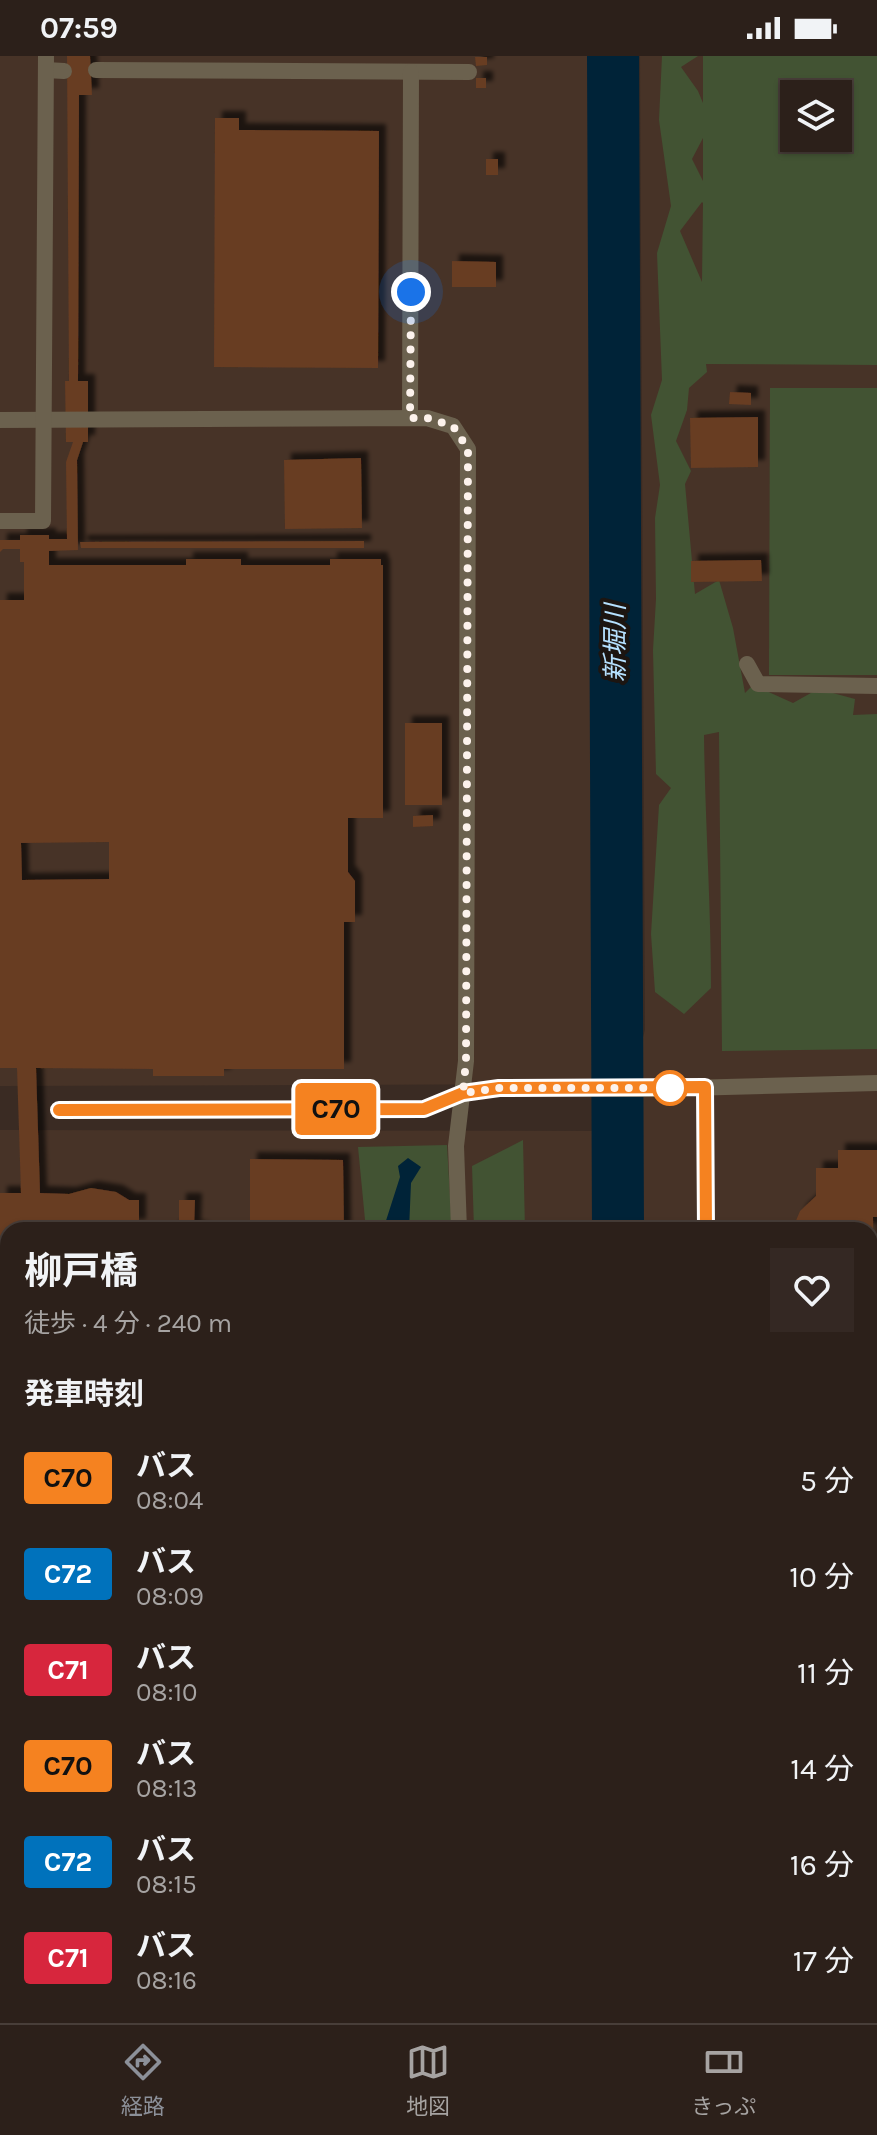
<!DOCTYPE html>
<html lang="ja">
<meta charset="utf-8">
<style>
body{margin:0;font-family:Karla,"Noto Sans JP",sans-serif;background:#342823;color:#f1f3f6;height:100vh;display:flex;flex-direction:column;font-size:30px;white-space:nowrap}
*{box-sizing:border-box;margin:0}
p{font-size:26px;color:#a6a3a2}
.icon{flex:none;width:44px;height:44px;fill:none;stroke:currentColor;stroke-width:2;stroke-linecap:round;stroke-linejoin:round}
.map{position:relative;flex:1;overflow:hidden}
.panel{position:absolute;left:0px;top:1166px;width:878px;height:802px;display:flex;flex-direction:column;background:#2c201a;border-radius:24px 24px 0 0;box-shadow:0 2px 6px #0004,0 0 0 2px #483e39}
.panel>*{flex:none}
.badge{padding:0 16px;border-radius:6px;font-size:28px;line-height:52px}
.tools{position:absolute;left:780px;top:24px;display:grid;gap:16px}
.tools a{display:grid;place-items:center;width:72px;height:72px;border-radius:0px;background:#2c201a;box-shadow:0 2px 6px #0004,0 0 0 2px #483e39;font-size:40px}
.you{position:absolute;width:40px;height:40px;margin:-20px;border:6px solid #fff;border-radius:50%;background:#1a73e8;box-shadow:0 0 0 12px #1a73e833}
.map>.badge{position:absolute;translate:-50% -50%;box-shadow:0 0 0 4px #fff}
h2{padding:0 24px;font-size:30px;line-height:72px}
.round{display:grid;place-items:center;flex:none;width:84px;height:84px;border-radius:0px;background:#342823}
.summary{display:flex;align-items:center;justify-content:space-between;height:136px;padding:0 24px}
h1{font-size:38px;font-weight:700;line-height:60px}
ul{padding:0;list-style:none}
li{display:flex;align-items:center;gap:24px;height:96px;padding:0 24px}
li div{flex:1}
li b{display:block;font-size:30px}
li em{font-style:normal}
li .badge{min-width:88px;font-weight:700;text-align:center}
.status{display:flex;justify-content:space-between;align-items:center;height:56px;padding:0 40px;background:#2c201a;direction:ltr}
.status svg{height:22px;fill:currentColor}
.dock{display:flex;justify-content:space-around;align-items:center;height:112px;border-top:2px solid #483e39;background:#2c201a;font-size:22px;color:#a6a3a2}
.dock a{display:grid;justify-items:center;gap:4px}
.dock .selected{color:#8c9099}
.map>svg:first-child{display:block}
.built{fill:#473327;fill-rule:evenodd}
.green{fill:#425333;fill-rule:evenodd}
.water{fill:#002338}
.lines{fill:none;stroke-linecap:round;stroke-linejoin:round}
.river{stroke:#002338;stroke-width:52}
.building{fill:#673c22;fill-rule:evenodd;filter:url(#shadow)}
.service{stroke:#6b614e;stroke-width:16}
.line-casing{stroke:#fff;stroke-width:18}
.line{stroke:#f58220;stroke-width:12}
.walk{stroke:#fcf2ec;stroke-width:8;stroke-dasharray:0 14.4}
.stop-dot{fill:#fff;stroke:#f58220;stroke-width:4}
.labels{text-anchor:middle;stroke-width:8;stroke-linejoin:round;paint-order:stroke}
.water-label{font-size:26px;font-style:italic;fill:#b6e1ff;stroke:#1c1511}
</style>
<div class="status"><b>07:59</b><svg viewBox="0 0 49 12"><path d="M0 12V9h3v3zM5 12V6h3v6zM10 12V3h3v9zM15 12V0h3v12zM26 1h20v11H26zM47 4h2v5h-2z"/></svg></div>
<div class="map">
<svg width="877" height="1967" viewBox="0 0 877 1967">
<defs>
<filter id="shadow"><feDropShadow dx="7" dy="-7" stdDeviation="2" flood-color="#0009"/></filter>
</defs>
<rect width="100%" height="100%" fill="#3a2b23"/>
<g class="built">
<path d="M0 0H588L598 1028 0 1030Z"/>
<path d="M640 0H877V1967H0V1074L617 1075 645 974ZM794 38H838V82H794ZM8 1174H870V1960H8Z"/>
</g>
<g class="green">
<path d="M662 0H698L681 11 698 35 703 47V0H877V309L706 308 707 316 689 332 687 354 676 385 691 415 685 428 695 538 719 524 733 572 745 637 753 629 793 647 818 633 855 643 853 659 877 658V993L722 995 719 676 704 679C705 764 711 848 711 932L684 958 655 936 651 878 659 749 671 732 656 718 653 594 656 543 655 462 660 429 651 359 662 324 657 197 671 150 659 64ZM794 38H838V82H794ZM703 82V125L692 103ZM702 146 703 147 702 226 680 175Z"/>
<path d="M770 332H877V619H769Z"/>
<path d="M523 1084 525 1174H474L472 1110Z"/>
<path d="M447 1089 452 1174H366L358 1091Z"/>
<path d="M870 1647H877V1793L870 1794Z"/>
</g>
<path class="water" d="M408 1102 421 1111 411 1127 409 1174H383L400 1121 398 1110Z"/>
<g class="lines">
<g class="river">
<path d="M613 0 618 1174"/>
<path d="M619 1960V1967"/>
</g>
</g>
<g class="building">
<path d="M67 0H90L92 39H79L78 325H88V386H83L77 404 78 494 49 495V509H186V503H241V509H330V503H381V509H383V762H348V816L355 825V866H344V1013H224V1020H153V1013L36 1012 40 1137 69 1138 91 1132 116 1136 129 1144H139V1170H125V1174H8V1242H0V1137H21L17 1012H0V544H24V506H20V493H3L0 496V484H20V479H49V483H67L66 406 73 386H66L65 325H69ZM109 786V823L22 824 21 787Z"/>
<path d="M475 1H487V9L476 10Z"/>
<rect x="476" y="22" width="10" height="10"/>
<path d="M215 62H239V74L379 75 378 312 214 311Z"/>
<rect x="486" y="103" width="12" height="16"/>
<path d="M452 205 496 206V231H452Z"/>
<path d="M730 336 751 337V349L729 348Z"/>
<path d="M758 361V411L691 412 690 362Z"/>
<path d="M361 402 362 472 285 473 284 404Z"/>
<path d="M364 485V492H81L80 486Z"/>
<path d="M761 504 762 525 691 526V505Z"/>
<rect x="405" y="667" width="37" height="82"/>
<path d="M433 759V770L413 771V760Z"/>
<path d="M838 1094H877V1161H873L874 1252H870V1174H792L800 1155 816 1140V1112H838Z"/>
<path d="M250 1103 343 1104 344 1174H250Z"/>
<path d="M179 1144H195L194 1171 205 1174H172V1172L179 1171Z"/>
<rect x="870" y="1271" width="7" height="70"/>
<rect x="0" y="1282" width="8" height="102"/>
<path d="M877 1427V1470L870 1471V1428Z"/>
<rect x="0" y="1486" width="8" height="241"/>
<path d="M877 1498V1546H875L870 1526V1500Z"/>
<path d="M877 1587V1646L870 1648V1588Z"/>
<path d="M0 1823H8V1960H37V1967H0Z"/>
<path d="M877 1824V1967H764L763 1960H870V1826Z"/>
<rect x="90" y="1960" width="66" height="7"/>
</g>
<g class="lines">
<g class="service">
<path d="M46 14 64 15"/>
<path d="M96 14 469 16"/>
<path d="M410 362 411 16"/>
<path d="M0 364 427 362 453 370 468 393 466 1005 456 1090 459 1174"/>
<path d="M0 465H43L46 0"/>
<path d="M747 608 758 628 877 630"/>
<path d="M705 1031 706 1174"/>
<path d="M59 1054 424 1053 463 1037 499 1032 649 1033 877 1027"/>
<path d="M870 1354 877 1353"/>
<path d="M0 1764H8"/>
<path d="M346 1967V1960"/>
<path d="M708 1967V1960"/>
</g>
</g>
<g class="lines">
<g class="line-casing">
<path id="line" d="M59 1054 424 1053 463 1037 499 1032 705 1031 706 1174"/>
</g>
<use href="#line" class="line"/>
<path class="walk" d="M411 236 410 362H427L453 370 468 393 466 1005 463 1037 499 1032H677H670"/>
</g>
<circle class="stop-dot" cx="670" cy="1032" r="16"/>
<g class="labels">
<g class="water-label">
<text transform="translate(615 587) rotate(-90)" y="9">新堀川</text>
</g>
</g>
</svg>
<div class="tools">
<a><svg class="icon" aria-label="layers" viewBox="0 0 24 24"><path d="M12 4l9 5-9 5-9-5zM3 14l9 5 9-5"/></svg></a>
</div>
<div class="you" style="left:411px;top:236px"></div>
<b class="badge" style="left:336px;top:1053px;background:#f58220;color:#111">C70</b>
<section class="panel">
<div class="summary"><div><h1>柳戸橋</h1><p>徒歩 · 4 分 · 240 m</p></div><a class="round"><svg class="icon" aria-label="heart" viewBox="0 0 24 24"><path d="M12 20l-8-8c-3-5 5-10 8-4 3-6 11-1 8 4z"/></svg></a></div>
<h2>発車時刻</h2>
<ul>
<li><span class="badge" style="background:#f58220;color:#111">C70</span><div><b>バス</b><p>08:04</p></div><em>5 分</em></li>
<li><span class="badge" style="background:#0072bc;color:#fff">C72</span><div><b>バス</b><p>08:09</p></div><em>10 分</em></li>
<li><span class="badge" style="background:#d7263d;color:#fff">C71</span><div><b>バス</b><p>08:10</p></div><em>11 分</em></li>
<li><span class="badge" style="background:#f58220;color:#111">C70</span><div><b>バス</b><p>08:13</p></div><em>14 分</em></li>
<li><span class="badge" style="background:#0072bc;color:#fff">C72</span><div><b>バス</b><p>08:15</p></div><em>16 分</em></li>
<li><span class="badge" style="background:#d7263d;color:#fff">C71</span><div><b>バス</b><p>08:16</p></div><em>17 分</em></li>
</ul>
</section>
</div>
<nav class="dock">
<a class="selected"><svg class="icon" aria-label="directions" viewBox="0 0 24 24"><path d="M12 3l9 9-9 9-9-9zM9 14v-3h6M13 9l2 2-2 2"/></svg>経路</a>
<a><svg class="icon" aria-label="map" viewBox="0 0 24 24"><path d="M3 6l6-2 6 2 6-2v14l-6 2-6-2-6 2zM9 4v14M15 6v14"/></svg>地図</a>
<a><svg class="icon" aria-label="tickets" viewBox="0 0 24 24"><path d="M3 7h18v10H3zM15 7v10"/></svg>きっぷ</a>
</nav>
